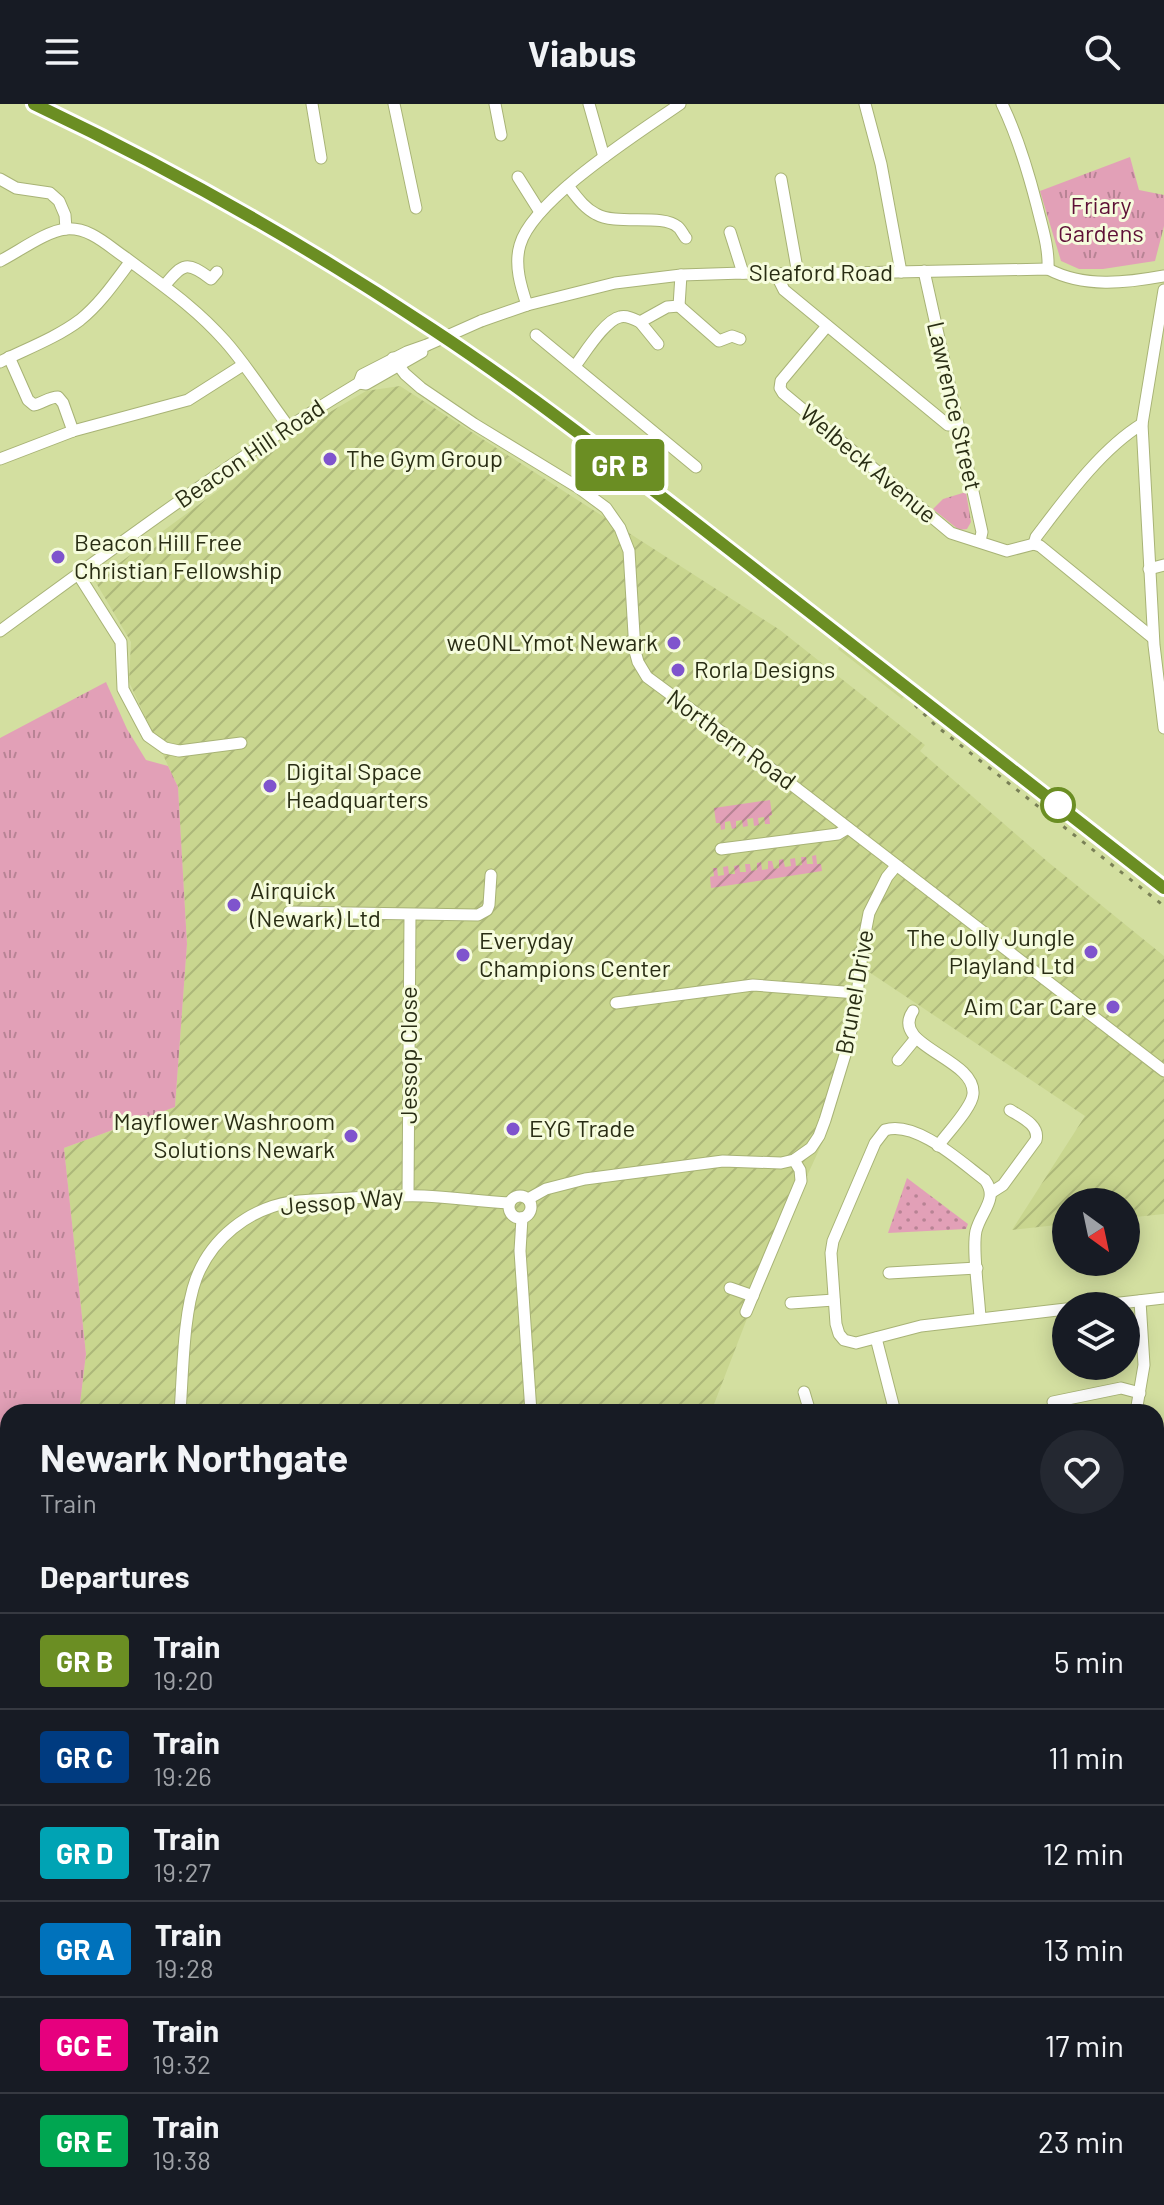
<!DOCTYPE html>
<style>
body{margin:0;font-family:Barlow,sans-serif;background:#242831;color:#f1f3f6;height:100vh;display:flex;flex-direction:column;font-size:30px;white-space:nowrap}
*{box-sizing:border-box;margin:0}
p{font-size:26px;color:#9ea1a6}
.icon{flex:none;width:44px;height:44px;fill:none;stroke:currentColor;stroke-width:2;stroke-linecap:round;stroke-linejoin:round}
.map{position:relative;flex:1;overflow:hidden}
.sheet{position:absolute;left:0px;top:1300px;width:1164px;height:802px;display:flex;flex-direction:column;background:#171b24;border-radius:24px 24px 0 0;box-shadow:0 4px 20px #0003}
.sheet>*{flex:none}
.badge{padding:0 16px;border-radius:6px;font-size:28px;line-height:52px}
.needle{width:52px;rotate:147deg}
.buttons{position:absolute;left:1052px;top:1084px;display:grid;gap:16px}
.buttons a{display:grid;place-items:center;width:88px;height:88px;border-radius:50%;background:#171b24;box-shadow:0 4px 20px #0003;font-size:40px}
.map>.badge{position:absolute;translate:-50% -50%;box-shadow:0 0 0 4px #fff}
h2{padding:0 40px;font-size:30px;line-height:72px}
.round{display:grid;place-items:center;flex:none;width:84px;height:84px;border-radius:42px;background:#242831}
.headline{display:flex;align-items:center;justify-content:space-between;height:136px;padding:0 40px}
h1{font-size:38px;font-weight:700;line-height:60px}
ul{padding:0;list-style:none}
li{display:flex;align-items:center;gap:24px;height:96px;padding:0 40px;border-top:2px solid #363941}
li div{flex:1}
li b{display:block;font-size:30px}
li em{font-style:normal}
li .badge{min-width:88px;font-weight:700;text-align:center}
header{display:flex;justify-content:space-between;align-items:center;height:104px;padding:0 40px;background:#171b24;font-size:36px;font-weight:700}
.map>svg:first-child{display:block}
.built{fill:#c9d68f}
.industrial{fill:url(#industrial-furrows)}
.grass{fill:url(#grass-dots)}
.park{fill:url(#park-tufts)}
.garden{fill:url(#garden-furrows)}
.lines{fill:none;stroke-linecap:round;stroke-linejoin:round}
.minor-casing{stroke:#a8b376;stroke-width:13}
.minor{stroke:#fff;stroke-width:11}
.rail{stroke:#798056;stroke-width:3;stroke-dasharray:4 8;stroke-linecap:butt}
.minor-bridge-casing{stroke:#a8b376;stroke-width:13;stroke-linecap:butt}
.minor-bridge{stroke:#fff;stroke-width:11}
.line-casing{stroke:#fff;stroke-width:18}
.line{stroke:#6b8e23;stroke-width:12}
.poi-dot{fill:#7f54cd;stroke:#f6fcdd;stroke-width:3}
.stop-dot{fill:#fff;stroke:#6b8e23;stroke-width:4}
.labels{text-anchor:middle;stroke-width:6;stroke-linejoin:round;paint-order:stroke}
.park-label{font-size:24px;fill:#5e1036;stroke:#f6fcdd}
.street-label{font-size:24px;fill:#292d14;stroke:#f6fcdd}
.poi-label{font-size:24px;fill:#292d14;stroke:#f6fcdd;text-anchor:start}
</style>
<header><svg class="icon" aria-label="menu" viewBox="0 0 24 24"><path d="M4 6h16M4 12h16M4 18h16"/></svg>Viabus<svg class="icon" aria-label="search" viewBox="0 0 24 24"><circle cx="10" cy="10" r="6"/><path d="M15 15l6 6"/></svg></header>
<div class="map">
<svg width="1164" height="2101" viewBox="0 0 1164 2101">
<defs>
<pattern id="industrial-furrows" width="10" height="10" patternUnits="userSpaceOnUse" patternTransform="scale(2)"><rect width="10" height="10" fill="#c9d68f"/><path d="M-1 1l2-2M0 10L10 0M9 11l2-2" fill="none" stroke="#adb87a"/></pattern>
<pattern id="grass-dots" width="8" height="8" patternUnits="userSpaceOnUse" patternTransform="scale(2)"><rect width="8" height="8" fill="#e2a0b7"/><path d="M2 2h.1M6 6h.1" fill="none" stroke="#b78394" stroke-width="1.8" stroke-linecap="round"/></pattern>
<pattern id="park-tufts" width="24" height="20" patternUnits="userSpaceOnUse" patternTransform="scale(2)"><rect width="24" height="20" fill="#e2a0b7"/><path d="M3 7l-1-3M5 7V3M7 7l1-3M15 17l-1-3M17 17v-4M19 17l1-3" fill="none" stroke="#b78394"/></pattern>
<pattern id="garden-furrows" width="10" height="10" patternUnits="userSpaceOnUse" patternTransform="scale(2)"><rect width="10" height="10" fill="#e2a0b7"/><path d="M-1 1l2-2M0 10L10 0M9 11l2-2" fill="none" stroke="#b78394"/></pattern>
</defs>
<rect width="100%" height="100%" fill="#d3dfa0"/>
<path class="built" d="M694 410 915 579 902 595 838 545 843 538 687 418Z"/>
<g class="industrial">
<path d="M400 282 780 526 925 641 920 647 1048 758 1164 852V1110L1126 1114V1098H1066V1120L1012 1126 1085 1012 866 866 829 1024 775 1142 711 1308H79L86 1250 64 1044 175 1003 187 840 178 683 129 578 131 538 95 477 288 335 330 308 366 287Z"/>
<path d="M404 2094H971V2101H407Z"/>
</g>
<path class="grass" d="M907 1074 968 1120 966 1125 888 1129Z"/>
<g class="park">
<path d="M1130 53 1139 86 1164 91V122L1155 157 1103 165H1079L1061 157 1040 87Z"/>
<path d="M966 388 971 418 967 425 959 426 933 405 943 395Z"/>
<path d="M106 578 127 625 146 656 168 662 178 683 187 840 175 1003 64 1044 86 1250 79 1308H8V1449L0 1451V634Z"/>
</g>
<g class="garden">
<path d="M770 696 772 711 769 712 770 720H765L764 713 758 714 759 721 754 722 753 714 747 715 748 722 743 723 742 716 736 717V724L732 725 730 717 725 718V725L721 726 720 719H716L714 704Z"/>
<path d="M816 751 817 760H821L822 767 711 784 710 773 714 772 713 764H717L718 772 724 771 723 763 728 762 729 770H735L734 762 739 761 740 768H746L745 760H750L751 767 757 766V759L761 758 762 766 768 765V757H772L774 765 779 764V756L783 755 785 763 791 762 790 755 795 754 796 762 802 761 801 753H806L807 760H813L812 752Z"/>
</g>
<g class="lines">
<g class="minor-casing">
<g id="minor">
<path d="M312 0 321 54"/>
<path d="M394 0 416 104"/>
<path d="M495 0 501 31"/>
<path d="M589 0 604 53"/>
<path d="M865 0 881 60 901 168"/>
<path d="M1002 0C1018 33 1028 67 1037 102 1042 123 1049 143 1048 165"/>
<path d="M518 73 540 108"/>
<path d="M0 75 16 84 50 89 59 97 65 111 66 125"/>
<path d="M781 75 798 170"/>
<path d="M568 82C576 92 584 104 596 110 617 122 662 109 678 123 680 124 684 132 686 134"/>
<path d="M730 128 743 169"/>
<path d="M0 157C18 148 46 127 66 125 90 123 108 142 126 154 162 181 195 203 225 237 248 263 267 294 288 322"/>
<path d="M924 167 982 428 980 437"/>
<path d="M776 170 784 186 948 321H958"/>
<path d="M165 181C183 159 187 157 211 175L217 168"/>
<path d="M1164 186 1142 320 1154 541 1164 624"/>
<path d="M527 201C521 183 514 161 520 141 533 95 640 28 680 0"/>
<path d="M679 202 719 237 732 232 740 235"/>
<path d="M481 217 527 201 615 179 681 171 743 169 798 170 1048 165C1084 184 1126 179 1164 172"/>
<path d="M827 222 781 277 780 284 783 289 951 429 1007 447 1034 440"/>
<path d="M536 231 696 363"/>
<path d="M658 240 640 218 667 203 679 202 681 171"/>
<path d="M9 253 28 296 34 301C43 299 49 293 58 293L63 299 73 327"/>
<path d="M393 254 405 270 421 284 474 320 579 384 606 404 620 424 629 447 635 547 638 558 647 573 765 660 1164 967"/>
<path d="M0 258C26 245 56 234 80 216 100 200 115 178 130 158"/>
<path d="M575 262C585 249 605 216 620 213 626 211 634 215 640 218"/>
<path d="M359 279 366 280 422 248"/>
<path d="M0 355 73 327 188 296 243 261"/>
<path d="M1034 440 1036 433C1065 395 1101 345 1142 320"/>
<path d="M1034 440 1040 442 1153 534"/>
<path d="M1149 465 1164 461"/>
<path d="M78 470 121 538 123 585 148 632 165 644 179 647 241 639"/>
<path d="M0 527C118 441 234 354 359 279L362 271 407 248 427 241"/>
<path d="M721 745 838 730 848 724"/>
<path d="M289 808 478 811 487 806 489 801 491 771"/>
<path d="M616 899 753 881 857 889"/>
<path d="M913 907C889 942 976 954 973 990 972 1004 947 1029 938 1042"/>
<path d="M898 956 916 934"/>
<path d="M992 1088 1003 1081 1036 1036C1040 1021 1021 1013 1010 1006"/>
<path d="M408 1091 410 811"/>
<circle cx="520" cy="1103" r="11"/>
<path d="M528 1095 546 1085 585 1075 723 1057 781 1059 794 1056 811 1044 819 1032 825 1016 848 941 854 913 864 835 869 809 887 773 896 762"/>
<path d="M522 1114 520 1147 531 1308"/>
<path d="M889 1169 977 1164"/>
<path d="M730 1184 753 1192"/>
<path d="M791 1199 834 1196"/>
<path d="M1094 1202 1164 1194"/>
<path d="M746 1208 801 1077 800 1066 794 1056"/>
<path d="M980 1214C979 1192 972 1146 976 1127 981 1107 999 1095 985 1076 961 1058 916 1016 885 1026L875 1039 833 1137 831 1149 836 1220 839 1230 844 1236 856 1239 921 1222 1066 1205"/>
<path d="M876 1234 895 1308"/>
<path d="M804 1288 810 1308"/>
<path d="M1053 1298 1121 1284 1140 1289"/>
<path d="M737 1307 738 1308"/>
<path d="M180 1308C183 1270 183 1210 196 1175 211 1135 248 1105 291 1098 311 1095 331 1095 351 1094 376 1093 400 1091 424 1092 453 1093 481 1098 509 1099"/>
<path d="M1136 1308 1144 1261 1140 1197"/>
<path d="M1156 1424H1164"/>
<path d="M1156 1529 1164 1527"/>
<path d="M1156 1540V1546"/>
<path d="M1156 1733 1164 1737"/>
<path d="M1156 1892 1164 1890"/>
<path d="M653 2094 661 2101"/>
<path d="M869 2094 877 2101"/>
<path d="M1057 2094 1058 2101"/>
</g>
</g>
<use href="#minor" class="minor"/>
<g class="rail">
<path d="M34 0C174 66 310 141 438 228 550 306 657 390 765 473 898 576 1031 680 1164 784"/>
<path d="M915 601 935 621 1164 802"/>
</g>
<g class="minor-bridge-casing">
<path id="minor-bridge" d="M427 241 481 217"/>
</g>
<use href="#minor-bridge" class="minor-bridge"/>
</g>
<g class="lines">
<g class="line-casing">
<path id="line" d="M34 0C172 65 304 140 432 225 540 296 641 377 743 456 883 565 1023 675 1164 784"/>
</g>
<use href="#line" class="line"/>
</g>
<g class="poi-dot">
<circle cx="330" cy="355" r="8"/>
<circle cx="58" cy="453" r="8"/>
<circle cx="674" cy="539" r="8"/>
<circle cx="678" cy="566" r="8"/>
<circle cx="270" cy="682" r="8"/>
<circle cx="234" cy="801" r="8"/>
<circle cx="1091" cy="848" r="8"/>
<circle cx="463" cy="851" r="8"/>
<circle cx="1113" cy="903" r="8"/>
<circle cx="513" cy="1025" r="8"/>
<circle cx="351" cy="1032" r="8"/>
</g>
<circle class="stop-dot" cx="1058" cy="701" r="16"/>
<g class="labels">
<g class="park-label">
<text x="1101" y="110">Friary<tspan x="1101" dy="28">Gardens</tspan></text>
</g>
<g class="street-label">
<text x="821" y="177">Sleaford Road</text>
<text transform="translate(954 302) rotate(77)" y="8">Lawrence Street</text>
<text transform="translate(250 350) rotate(-34)" y="8">Beacon Hill Road</text>
<text transform="translate(868 360) rotate(40)" y="8">Welbeck Avenue</text>
<text transform="translate(731 636) rotate(36)" y="8">Northern Road</text>
<text transform="translate(855 888) rotate(-80)" y="8">Brunel Drive</text>
<text transform="translate(409 951) rotate(-90)" y="8">Jessop Close</text>
<text transform="translate(342 1098) rotate(-5)" y="8">Jessop Way</text>
</g>
<g class="poi-label">
<text x="346" y="363">The Gym Group</text>
<text x="74" y="447">Beacon Hill Free<tspan x="74" dy="28">Christian Fellowship</tspan></text>
<text x="658" y="547" text-anchor="end">weONLYmot Newark</text>
<text x="694" y="574">Rorla Designs</text>
<text x="286" y="676">Digital Space<tspan x="286" dy="28">Headquarters</tspan></text>
<text x="250" y="795">Airquick<tspan x="250" dy="28">(Newark) Ltd</tspan></text>
<text x="1075" y="842" text-anchor="end">The Jolly Jungle<tspan x="1075" dy="28">Playland Ltd</tspan></text>
<text x="479" y="845">Everyday<tspan x="479" dy="28">Champions Center</tspan></text>
<text x="1097" y="911" text-anchor="end">Aim Car Care</text>
<text x="335" y="1026" text-anchor="end">Mayflower Washroom<tspan x="335" dy="28">Solutions Newark</tspan></text>
<text x="529" y="1033">EYG Trade</text>
</g>
</g>
</svg>
<div class="buttons">
<a><svg class="needle" viewBox="-14 -14 28 28"><path d="M0-13l5 13h-10z" fill="#e53935"/><path d="M0 13l5-13h-10z" fill="#9ea1a6"/></svg></a>
<a><svg class="icon" aria-label="layers" viewBox="0 0 24 24"><path d="M12 4l9 5-9 5-9-5zM3 14l9 5 9-5"/></svg></a>
</div>
<b class="badge" style="left:620px;top:361px;background:#6b8e23;color:#fff">GR B</b>
<section class="sheet">
<div class="headline"><div><h1>Newark Northgate</h1><p>Train</p></div><a class="round"><svg class="icon" aria-label="heart" viewBox="0 0 24 24"><path d="M12 20l-8-8c-3-5 5-10 8-4 3-6 11-1 8 4z"/></svg></a></div>
<h2>Departures</h2>
<ul>
<li><span class="badge" style="background:#6b8e23;color:#fff">GR B</span><div><b>Train</b><p>19:20</p></div><em>5 min</em></li>
<li><span class="badge" style="background:#003b80;color:#fff">GR C</span><div><b>Train</b><p>19:26</p></div><em>11 min</em></li>
<li><span class="badge" style="background:#00a3b4;color:#fff">GR D</span><div><b>Train</b><p>19:27</p></div><em>12 min</em></li>
<li><span class="badge" style="background:#0072bc;color:#fff">GR A</span><div><b>Train</b><p>19:28</p></div><em>13 min</em></li>
<li><span class="badge" style="background:#e6007e;color:#fff">GC E</span><div><b>Train</b><p>19:32</p></div><em>17 min</em></li>
<li><span class="badge" style="background:#00a651;color:#fff">GR E</span><div><b>Train</b><p>19:38</p></div><em>23 min</em></li>
</ul>
</section>
</div>
